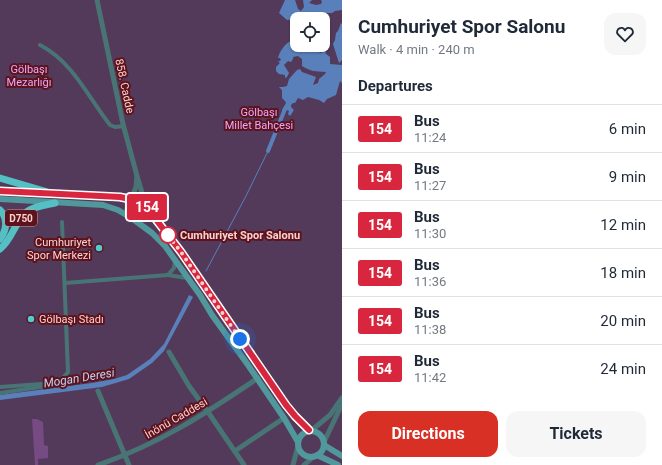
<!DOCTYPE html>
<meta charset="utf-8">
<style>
body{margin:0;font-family:Roboto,sans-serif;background:#f6f6f7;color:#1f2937;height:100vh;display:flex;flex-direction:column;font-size:15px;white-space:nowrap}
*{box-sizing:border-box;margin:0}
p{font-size:13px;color:#747a83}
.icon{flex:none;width:22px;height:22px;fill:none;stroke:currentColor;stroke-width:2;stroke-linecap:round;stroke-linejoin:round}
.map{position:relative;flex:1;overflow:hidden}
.drawer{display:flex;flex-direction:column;background:#fff;width:320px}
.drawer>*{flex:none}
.badge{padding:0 8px;border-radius:3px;font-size:14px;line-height:26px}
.controls{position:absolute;left:290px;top:12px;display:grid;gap:8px}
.controls a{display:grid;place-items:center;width:40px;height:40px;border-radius:8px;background:#fff;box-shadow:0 1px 3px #0004;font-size:20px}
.you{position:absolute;width:20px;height:20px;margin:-10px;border:3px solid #fff;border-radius:50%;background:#1a73e8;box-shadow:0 0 0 6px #1a73e833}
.map>.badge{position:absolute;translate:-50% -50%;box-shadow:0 0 0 2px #fff}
h2{padding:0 16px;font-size:15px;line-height:36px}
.round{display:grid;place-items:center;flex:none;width:42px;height:42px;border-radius:12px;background:#f6f6f7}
.headline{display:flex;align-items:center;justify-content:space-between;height:68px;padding:0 16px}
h1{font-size:19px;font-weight:700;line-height:30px}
.button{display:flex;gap:8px;margin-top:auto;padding:8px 16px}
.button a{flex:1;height:46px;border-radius:12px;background:#d93025;color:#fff;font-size:16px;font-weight:700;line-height:46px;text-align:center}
.button a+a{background:#f6f6f7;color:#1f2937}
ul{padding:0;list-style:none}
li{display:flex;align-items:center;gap:12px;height:48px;padding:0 16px;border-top:1px solid #e0e1e3}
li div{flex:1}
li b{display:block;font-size:15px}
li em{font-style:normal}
li .badge{min-width:44px;font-weight:700;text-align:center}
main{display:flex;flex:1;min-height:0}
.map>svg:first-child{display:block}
.green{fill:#533a5a;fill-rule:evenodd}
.forest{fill:#764a82}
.water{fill:#5980bb}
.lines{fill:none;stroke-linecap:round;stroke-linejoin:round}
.stream{stroke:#5980bb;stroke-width:1}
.canal{stroke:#5980bb;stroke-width:4}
.minor{stroke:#497475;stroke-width:4}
.tertiary{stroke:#497475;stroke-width:5}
.secondary{stroke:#50989b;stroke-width:6}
.trunk{stroke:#54c0c4;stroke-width:7}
.line-casing{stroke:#fff;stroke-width:9}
.line{stroke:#d7263d;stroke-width:6}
.walk{stroke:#ffd0d0;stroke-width:4;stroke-dasharray:0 7.2}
.stop-dot{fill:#fff;stroke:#d7263d;stroke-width:2}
.poi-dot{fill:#51ccd1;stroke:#5d131c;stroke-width:1.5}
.labels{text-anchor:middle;stroke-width:4;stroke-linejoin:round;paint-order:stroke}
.shield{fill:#5d131c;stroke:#ce979a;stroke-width:1}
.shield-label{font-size:10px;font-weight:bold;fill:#ffd0d0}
.park-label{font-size:11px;fill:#e9a8fb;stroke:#5d131c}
.street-label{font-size:11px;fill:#ffd0d0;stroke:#5d131c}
.stop-label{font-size:11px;font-weight:bold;fill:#ffd0d0;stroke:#5d131c;text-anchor:start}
.poi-label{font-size:11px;fill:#ffd0d0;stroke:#5d131c;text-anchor:end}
.water-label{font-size:12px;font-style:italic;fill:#bfd5f7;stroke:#5d131c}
</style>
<main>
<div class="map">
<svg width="342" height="465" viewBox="0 0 342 465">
<rect width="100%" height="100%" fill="#5d131c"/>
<path class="green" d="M0 0H342V465H0ZM297 19H323V45H297Z"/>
<path class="forest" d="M32 419H37L43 422 44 445 48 446V458L38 459V465H35Z"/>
<g class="water">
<path d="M285 0H295L298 9 301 11 304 7 303 0H312L309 3 316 5 321 4 322 2 321 0H342V10L335 11 332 13H327L322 15 319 14 316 15 314 14 309 19H301L300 15 295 19 287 20 279 13Z"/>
<path d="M341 23 342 24V60L339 63 333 44 335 40 336 33 338 31Z"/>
<path d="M297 37V45H321L320 46 322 48V50L317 49 316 51 321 53 325 49 326 54 330 57V64L342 65V83L340 81 336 95 327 99 324 103 319 100 308 97 303 100 298 98 295 103H293L291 105V107L294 110 290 116 288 114 289 111 287 110 284 113 282 110 286 103 285 101 282 98V90L279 87H283L287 86 289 79 297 70 300 69 302 72 316 77 313 85 318 83 319 79 325 74 326 72C314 71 312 72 302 66V59L298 56 293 57V59L291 62 288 61 284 65 289 73 287 77 285 78V75L279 74 276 71V67L280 63 278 62 281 60 280 58H278C279 53 284 45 289 42 292 40 294 39 297 37Z"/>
<path d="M189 295 193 297 164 351 152 363 129 379 102 387 0 400V395L92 383 114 379 127 375 150 359 164 344Z"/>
</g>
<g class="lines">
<path class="stream" d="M206 271 246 196 268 151"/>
<g class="canal">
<path d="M322 19 330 0"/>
<path d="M268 151 285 109"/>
</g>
<g class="minor">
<path d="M40 45C73 62 88 97 110 125L115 127 124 126"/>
<path d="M175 261 174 268 168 275 187 278"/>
<path d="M65 283 168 275"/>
<path d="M0 387 55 383"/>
<path d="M0 393 53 385 63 378 68 372 62 222"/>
</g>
<g class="tertiary">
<path d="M97 0 123 124 137 176"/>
<path d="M130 202 136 187 137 176 146 206"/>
<path d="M169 352 189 386 208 412 244 465"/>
<path d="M98 391 129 465"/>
<path d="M312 430 330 415 342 398"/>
<path d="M324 442 342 404"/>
<path d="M235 451 284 418"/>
<path d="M98 465C159 444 205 414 258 378"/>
<path d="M293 465 298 446"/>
<path d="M304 465 313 457"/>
</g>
<g class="secondary">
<path d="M0 191 120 197 139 201 144 204 181 252 286 405 295 417 309 430"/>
<path d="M0 199 103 205 118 210 133 219 152 233 165 246 200 295 212 315 248 365 284 418 298 442"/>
<path d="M130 217C125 209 128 202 137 201"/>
<path d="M133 219C142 219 148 214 144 205"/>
<circle cx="311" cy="444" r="13"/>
<path d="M324 445 342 456"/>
<path d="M317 455 338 465"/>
</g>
<g class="trunk">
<path d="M0 178 51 193"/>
<path d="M0 210C8 218 7 230 0 239"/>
<path d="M0 249C13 239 15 220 28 211 35 206 46 205 55 203"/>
</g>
</g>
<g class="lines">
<g class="line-casing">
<path id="line" d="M0 191 120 197 139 201 144 204 181 252 286 405 295 416 309 430"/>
</g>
<use href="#line" class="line"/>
<path class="walk" d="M168 235 164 230 181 252 240 339"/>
</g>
<circle class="stop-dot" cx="168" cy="235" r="8"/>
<g class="poi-dot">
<circle cx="99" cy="248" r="4"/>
<circle cx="31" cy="319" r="4"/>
</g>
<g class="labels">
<rect class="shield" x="5" y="210" width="32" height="16" rx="3"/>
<g class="shield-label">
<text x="21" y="222">D750</text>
</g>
<g class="park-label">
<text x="29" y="73">Gölbaşı<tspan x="29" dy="13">Mezarlığı</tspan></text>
<text x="259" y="116">Gölbaşı<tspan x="259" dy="13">Millet Bahçesi</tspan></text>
</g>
<g class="street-label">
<text transform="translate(125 86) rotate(78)" y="4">858. Cadde</text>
<text transform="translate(176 418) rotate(-30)" y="4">İnönü Caddesi</text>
</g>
<g class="stop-label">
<text x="180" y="239">Cumhuriyet Spor Salonu</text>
</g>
<g class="poi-label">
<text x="91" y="246">Cumhuriyet<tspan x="91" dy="13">Spor Merkezi</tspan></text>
<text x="39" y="323" text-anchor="start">Gölbaşı Stadı</text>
</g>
<g class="water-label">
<text transform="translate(79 378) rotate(-9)" y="4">Mogan Deresi</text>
</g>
</g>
</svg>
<div class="controls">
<a><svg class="icon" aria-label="locate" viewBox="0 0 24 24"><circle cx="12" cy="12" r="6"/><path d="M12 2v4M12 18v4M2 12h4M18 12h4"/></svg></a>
</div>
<div class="you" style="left:240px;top:339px"></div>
<b class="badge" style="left:147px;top:207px;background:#d7263d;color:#fff">154</b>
</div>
<section class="drawer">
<div class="headline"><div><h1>Cumhuriyet Spor Salonu</h1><p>Walk · 4 min · 240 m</p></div><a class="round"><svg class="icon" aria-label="heart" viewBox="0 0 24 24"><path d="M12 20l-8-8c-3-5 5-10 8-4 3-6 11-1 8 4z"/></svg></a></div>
<h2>Departures</h2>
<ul>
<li><span class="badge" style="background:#d7263d;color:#fff">154</span><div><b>Bus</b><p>11:24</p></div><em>6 min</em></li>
<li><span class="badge" style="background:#d7263d;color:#fff">154</span><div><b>Bus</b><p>11:27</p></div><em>9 min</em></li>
<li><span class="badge" style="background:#d7263d;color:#fff">154</span><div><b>Bus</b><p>11:30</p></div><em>12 min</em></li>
<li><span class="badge" style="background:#d7263d;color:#fff">154</span><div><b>Bus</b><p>11:36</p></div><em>18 min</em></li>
<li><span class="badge" style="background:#d7263d;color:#fff">154</span><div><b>Bus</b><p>11:38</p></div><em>20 min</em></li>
<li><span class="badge" style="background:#d7263d;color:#fff">154</span><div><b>Bus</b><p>11:42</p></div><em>24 min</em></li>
</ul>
<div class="button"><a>Directions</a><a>Tickets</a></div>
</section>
</main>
